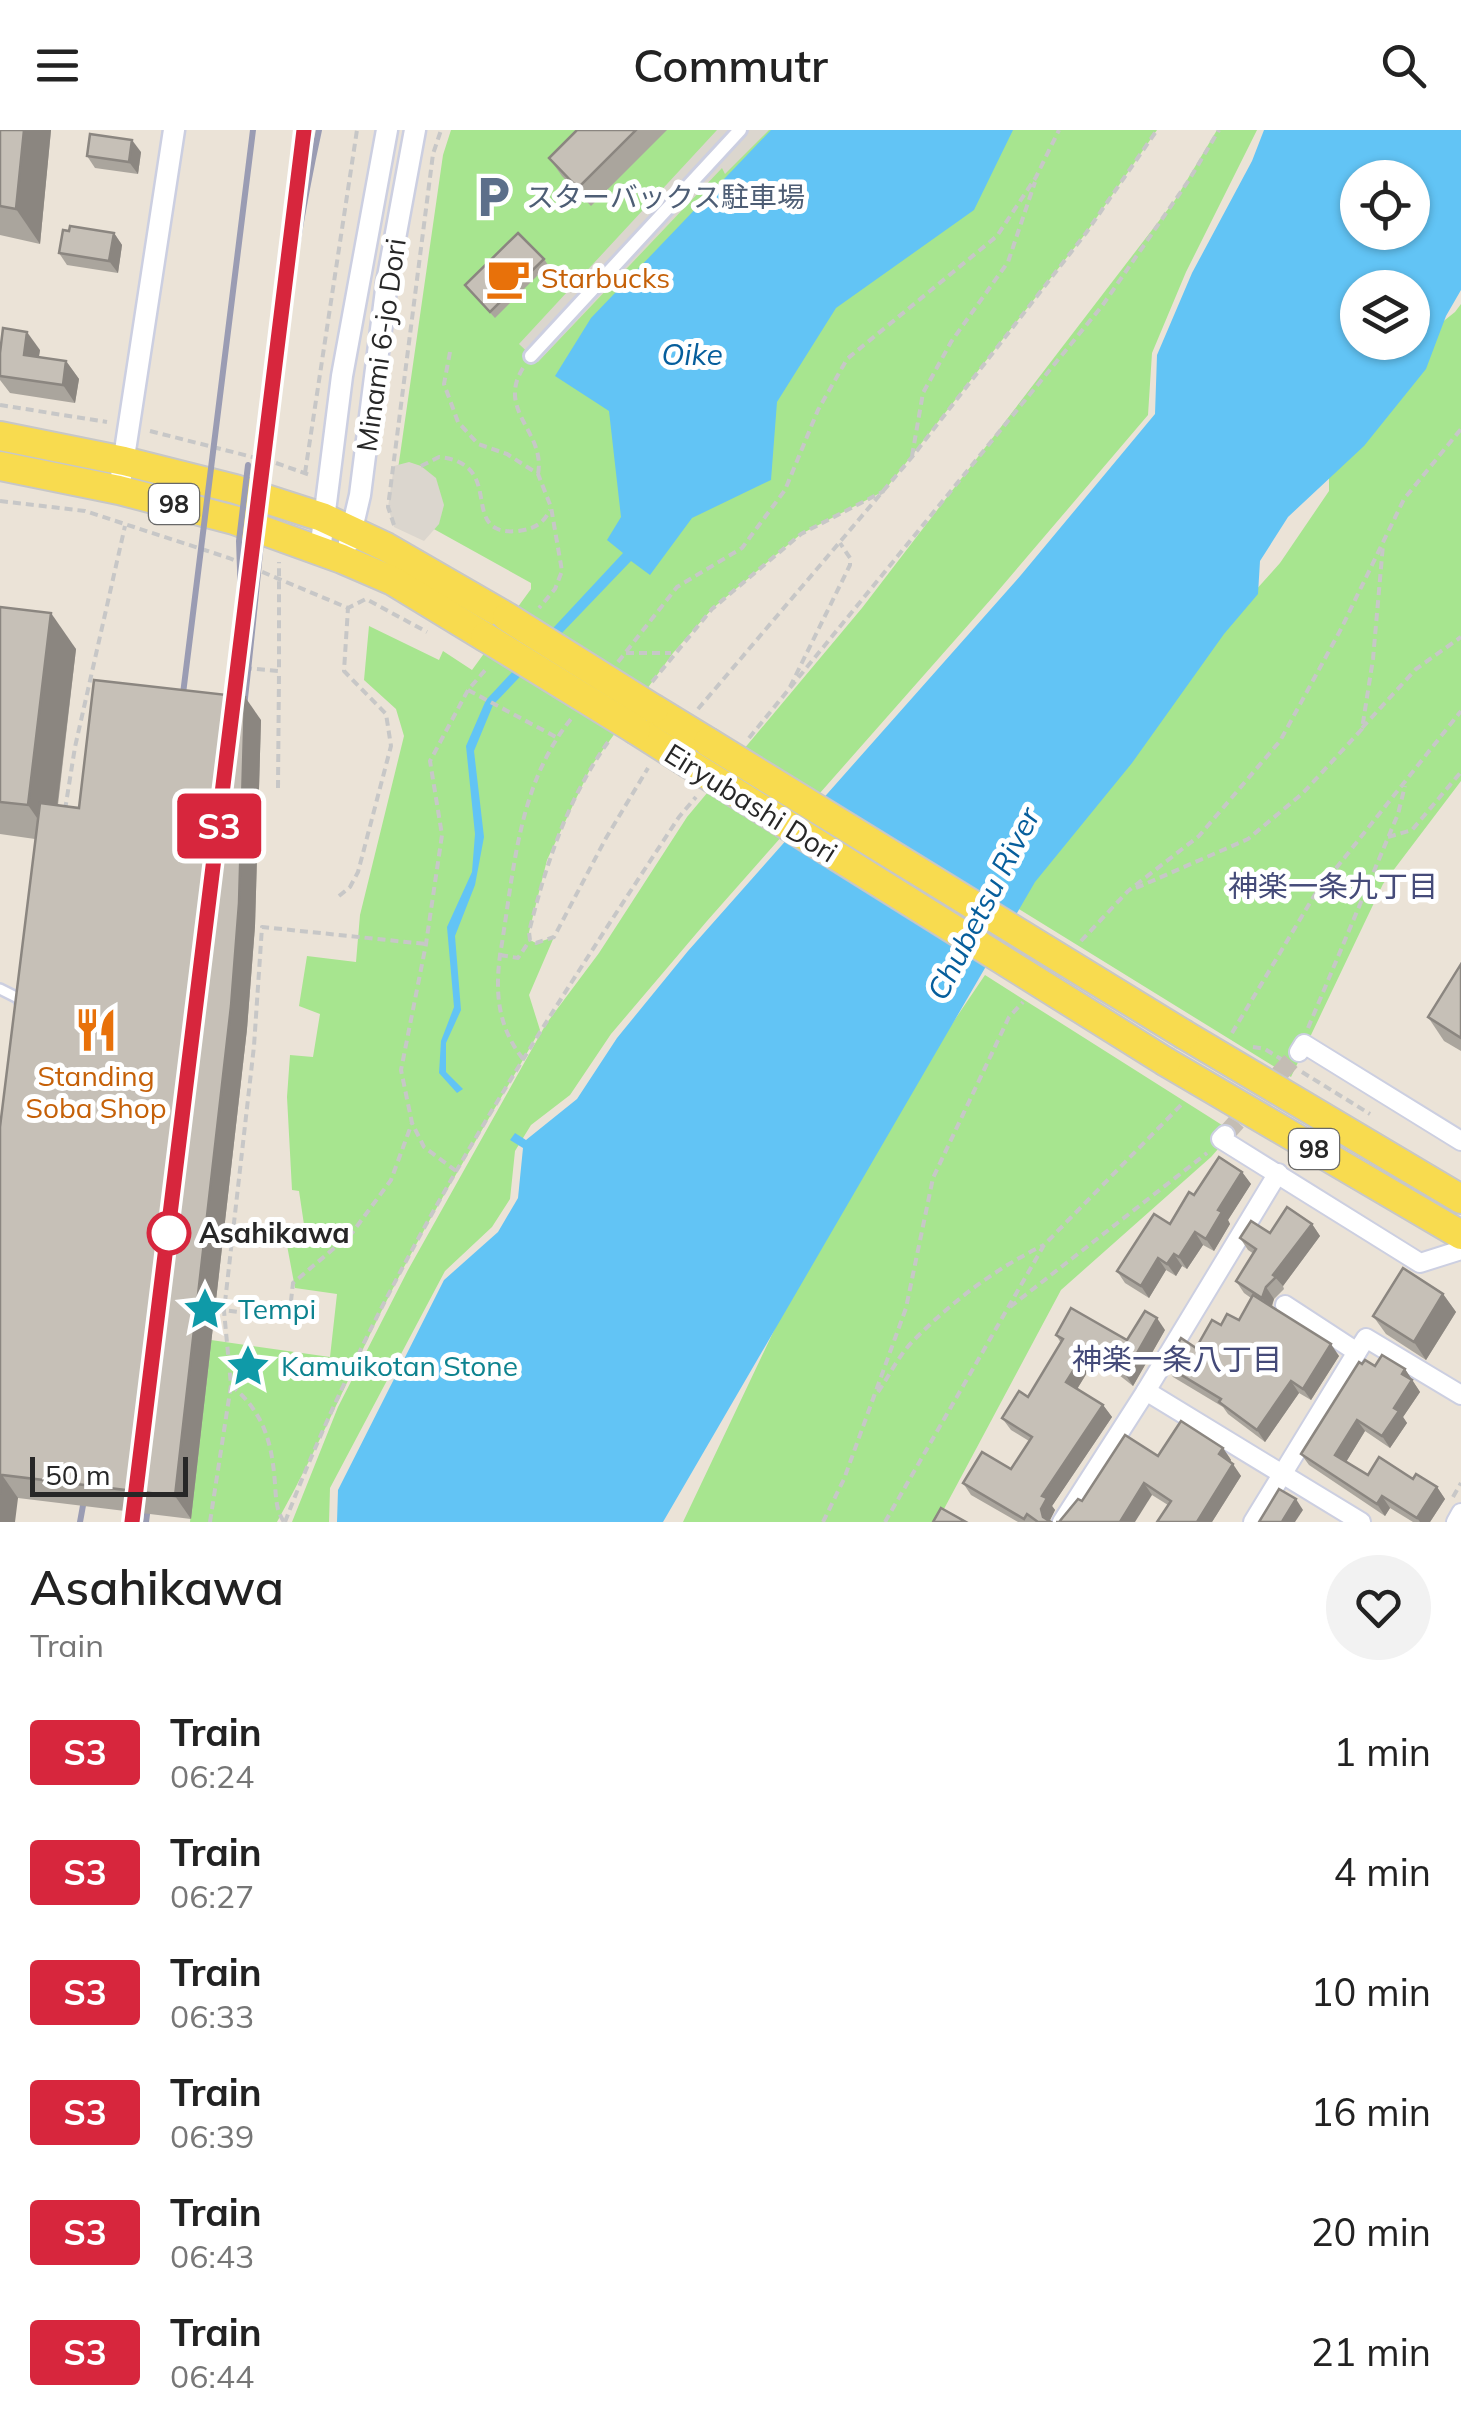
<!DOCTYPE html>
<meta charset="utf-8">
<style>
body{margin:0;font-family:Mulish,"Noto Sans JP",sans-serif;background:#f2f2f2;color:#222;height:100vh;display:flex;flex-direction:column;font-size:38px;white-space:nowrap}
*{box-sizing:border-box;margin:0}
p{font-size:32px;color:#767676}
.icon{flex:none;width:55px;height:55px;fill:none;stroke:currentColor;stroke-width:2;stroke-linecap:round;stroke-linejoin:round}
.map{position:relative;height:1392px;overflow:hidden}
.drawer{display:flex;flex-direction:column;background:#fff;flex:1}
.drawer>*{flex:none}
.badge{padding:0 20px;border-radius:8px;font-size:35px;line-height:65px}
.controls{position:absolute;left:1340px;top:30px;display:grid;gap:20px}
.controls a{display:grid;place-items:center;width:90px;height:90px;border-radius:50%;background:#fff;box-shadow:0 2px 8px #0004;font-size:50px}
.scale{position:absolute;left:30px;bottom:25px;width:158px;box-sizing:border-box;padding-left:10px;border:5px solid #272727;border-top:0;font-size:28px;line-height:35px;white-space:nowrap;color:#272727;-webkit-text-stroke:8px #fff;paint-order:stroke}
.map>.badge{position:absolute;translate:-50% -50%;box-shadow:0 0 0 5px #fff}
.round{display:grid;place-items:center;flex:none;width:105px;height:105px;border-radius:52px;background:#f2f2f2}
.summary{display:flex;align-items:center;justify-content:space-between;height:170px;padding:0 30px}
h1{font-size:48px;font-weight:600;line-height:75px}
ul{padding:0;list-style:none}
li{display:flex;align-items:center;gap:30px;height:120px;padding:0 30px}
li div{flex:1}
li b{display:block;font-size:38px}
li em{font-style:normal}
li .badge{min-width:110px;font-weight:700;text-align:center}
header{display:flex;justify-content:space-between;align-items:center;height:130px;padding:0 30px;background:#fff;font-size:45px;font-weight:600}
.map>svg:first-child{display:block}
.green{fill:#a7e58f}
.plaza{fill:#dbd6ce}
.water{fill:#62c4f5;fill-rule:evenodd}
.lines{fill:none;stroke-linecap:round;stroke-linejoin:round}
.minor-tunnel{stroke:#c4bdb4;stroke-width:18;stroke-dasharray:18 9;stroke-linecap:butt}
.service-casing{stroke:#cccfe1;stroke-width:14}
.pedestrian-casing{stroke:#cccfe1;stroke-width:18}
.minor-casing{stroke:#cccfe1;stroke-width:22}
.tertiary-casing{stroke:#cccfe1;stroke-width:25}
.primary-casing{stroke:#c7c7c7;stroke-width:32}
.path{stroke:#c7c7c7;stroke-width:4;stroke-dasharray:8 5;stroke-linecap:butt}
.service{stroke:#fff;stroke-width:9}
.pedestrian{stroke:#fff;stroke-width:12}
.minor{stroke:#fff;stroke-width:18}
.tertiary{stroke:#fff;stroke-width:20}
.primary{stroke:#f8db4f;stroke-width:28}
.rail{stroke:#9a9cb3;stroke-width:6}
.primary-bridge-casing{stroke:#c7c7c7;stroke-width:32;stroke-linecap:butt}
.primary-bridge{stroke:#f8db4f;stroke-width:28}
.wall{fill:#aaa59d}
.shaded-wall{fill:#8b8680}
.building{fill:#c6c0b7;stroke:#8b8680;stroke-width:2.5}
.line-casing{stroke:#fff;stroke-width:22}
.line{stroke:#d7263d;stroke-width:15}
.stop-dot{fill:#fff;stroke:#d7263d;stroke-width:5}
.labels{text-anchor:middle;stroke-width:10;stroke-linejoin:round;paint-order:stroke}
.shield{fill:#fff;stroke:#686868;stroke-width:2.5}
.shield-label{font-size:25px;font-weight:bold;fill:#272727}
.service-label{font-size:28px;fill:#4e5e75;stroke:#fff;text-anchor:start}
.food-label{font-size:28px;fill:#c56008;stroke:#fff;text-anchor:start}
.street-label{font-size:28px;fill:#272727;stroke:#fff}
.stop-label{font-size:28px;font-weight:bold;fill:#272727;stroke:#fff;text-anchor:start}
.culture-label{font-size:28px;fill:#0d838f;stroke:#fff;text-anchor:start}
.water-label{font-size:30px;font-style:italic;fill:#065e9c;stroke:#fff}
.neighbourhood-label{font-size:30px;fill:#454b79;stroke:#fff}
</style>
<header><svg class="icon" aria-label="menu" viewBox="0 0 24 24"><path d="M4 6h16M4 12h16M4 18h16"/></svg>Commutr<svg class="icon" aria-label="search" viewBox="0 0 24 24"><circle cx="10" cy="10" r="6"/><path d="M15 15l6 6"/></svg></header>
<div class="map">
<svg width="1461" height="1392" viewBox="0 0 1461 1392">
<rect width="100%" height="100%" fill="#ebe3d7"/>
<g class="green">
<path d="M451 0H1157L1086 103 884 361 801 404 712 479 673 523 592 635 547 730 529 802 530 810 536 813 554 807 529 865 540 900C495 980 446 1058 403 1139 359 1222 323 1310 277 1392H190L211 1210 330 1227 337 1164 295 1158 286 1110 306 1108 299 1061 292 1060 287 967 290 925 313 927 320 884 299 876 307 826 356 832 360 785 404 606 396 579 364 550 369 496 439 530 443 521 472 540 531 459V453L414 388 396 353 443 25Z"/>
<path d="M1217 0H1257L1186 142 1152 223 1148 285 992 468 707 791 611 904 570 965 531 995 515 1021 510 1069 492 1097 445 1141 330 1358 329 1392H292L338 1277 408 1140 546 894 599 823 687 687 862 478 1175 70Z"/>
<path d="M1461 174V651L1383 754 1291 947 1014 776 1218 502 1280 433 1329 361V317L1367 252 1455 182Z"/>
<path d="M985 845 1233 1002 1211 1027 1061 1160 937 1392H683L789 1169 895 978Z"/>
</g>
<g class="plaza">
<path d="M717 0H769L725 44 722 38 538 232 519 214Z"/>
<path d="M409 332 421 336 436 348 444 375 439 394 424 411 394 397 388 377 394 336Z"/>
</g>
<g class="water">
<path d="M771 0H1013L974 80 836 178 777 272 771 350 692 388 650 445 631 431 493 575 474 621 484 707 475 755 455 806 461 880 446 913V942L463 959 457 963 439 943 441 911 454 877 447 797 472 742 475 704 466 616 486 570 623 423 607 410 621 387 609 281 555 246 591 188Z"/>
<path d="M1264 0H1461V160L1446 186 1426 239 1364 316 1288 387 1260 431 1258 464 1224 504 1132 633 1035 752 663 1392H337L338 1360 444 1150 498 1102 518 1068 523 1018 510 1010 515 1003 526 1010 577 969 617 908 688 821 1021 445 1155 284 1157 225 1192 143 1252 31ZM1358 48H1412V102H1358ZM1358 158H1412V212H1358Z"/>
</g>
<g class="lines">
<path class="minor-tunnel" d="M1225 1005 1299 922"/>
<g class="service-casing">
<path id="service" d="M0 859 18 868 21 874"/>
</g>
<g class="pedestrian-casing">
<path id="pedestrian" d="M531 226 740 0"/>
</g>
<g class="minor-casing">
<g id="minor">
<path d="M1299 922 1304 914 1461 1011"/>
<path d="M1225 1005 1221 1009 1420 1133 1461 1120"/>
<path d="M1357 1222 1366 1208 1461 1265"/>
<path d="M1146 1261 1361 1392"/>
<path d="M1062 1392 1146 1261 1278 1043"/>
<path d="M1253 1392 1357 1222 1285 1175"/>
<path d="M1456 1392 1461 1383"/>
</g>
</g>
<g class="tertiary-casing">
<g id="tertiary">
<path d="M119 360 174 0"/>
<path d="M349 412 360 365 387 152 415 0"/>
<path d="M320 421 342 246 387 0"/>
</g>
</g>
<g class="primary-casing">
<g id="primary">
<path d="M0 306 124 331 235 359 322 387 386 417 507 487"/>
<path d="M0 336 119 360 234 390 342 429 393 451 485 507"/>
<path d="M654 579 708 612"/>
<path d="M636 600 688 633"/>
<path d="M1185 905 1461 1069"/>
<path d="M1166 932 1461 1105"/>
</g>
</g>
<g class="path">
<path d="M450 222 444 254 458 292 478 314 507 324 538 344 551 377 562 441 555 459 539 478"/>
<path d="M523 238C496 281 546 302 538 344"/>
<path d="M0 275 107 292"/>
<path d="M150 301 276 333 310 345"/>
<path d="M912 326 923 263 951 212 1008 132 1035 52"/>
<path d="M421 336 439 327C450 328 461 331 469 339 491 360 469 406 518 401 534 399 543 394 550 380"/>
<path d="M305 343 357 0"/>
<path d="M0 371 85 381 229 428 348 478 366 469 427 502"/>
<path d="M394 395 388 377 433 24 441 0"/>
<path d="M626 523H671"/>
<path d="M618 532 677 457 742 418 785 360 818 280 847 229 997 106 1036 47 1059 0"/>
<path d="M244 538 279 541V432"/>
<path d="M652 552 712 479 801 404 884 361"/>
<path d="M790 557 850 435V428L840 413"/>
<path d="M468 560 556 607"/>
<path d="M698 579 912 327 1086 103 1157 0"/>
<path d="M1362 598 1416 539 1461 507"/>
<path d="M749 608 1102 176 1189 50 1219 0"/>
<path d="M608 612C567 670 546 734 529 802L530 810 536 813 554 807 606 708 648 638"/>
<path d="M278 658 279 543"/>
<path d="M65 680 75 617 125 396"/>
<path d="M1388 707 1412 700 1461 642"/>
<path d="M1136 758 1248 709 1303 663 1362 599 1373 529 1383 415"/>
<path d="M339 766 350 757 358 742 391 616 386 584 344 541 348 478"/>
<path d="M1081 811 1128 761 1199 706 1280 611 1341 499 1404 369 1461 299"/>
<path d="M500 825 518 828 530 810"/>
<path d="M1308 898 1398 684 1405 656"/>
<path d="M1232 903 1314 766 1461 581"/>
<path d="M1253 917 1265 919 1281 929"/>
<path d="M523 929C498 897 495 864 500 825 514 743 517 656 571 589"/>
<path d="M1302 942 1370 984"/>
<path d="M456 1041 424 1017 412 993 401 940 426 814 442 705 430 631 468 560 487 538"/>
<path d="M1010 1177 1207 1023"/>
<path d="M216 1179 289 1189 293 1153 352 1103 391 1050 412 993"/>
<path d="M231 1255C264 1283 272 1312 275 1354 276 1368 276 1380 284 1392"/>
<path d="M878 1262C889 1246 899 1225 913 1211 950 1173 996 1138 1044 1115"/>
<path d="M1453 1367 1461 1353"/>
<path d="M210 1392 231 1255 224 1181 254 916 262 797 426 814"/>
<path d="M285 1392C382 1140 532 911 679 687L696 667"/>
<path d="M823 1392 844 1349 906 1178 933 1048 1009 887 1023 872"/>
<path d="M885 1392 1044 1115 1184 972"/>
</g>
<use href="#service" class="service"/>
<use href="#pedestrian" class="pedestrian"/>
<use href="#minor" class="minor"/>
<use href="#tertiary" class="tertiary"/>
<use href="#primary" class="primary"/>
<g class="rail">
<path d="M242 496 239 411 248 335"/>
<path d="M180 588 253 0"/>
<path d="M242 595C265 397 276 194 319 0"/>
<path d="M80 1392 88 1348"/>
<path d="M146 1392 151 1354"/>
</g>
<g class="primary-bridge-casing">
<g id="primary-bridge">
<path d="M507 487 654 579"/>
<path d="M485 507 636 600"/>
<path d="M708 612 1185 905"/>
<path d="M688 633 1166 932"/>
</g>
</g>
<use href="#primary-bridge" class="primary-bridge"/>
</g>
<g class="wall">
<path d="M0 0H51L40 114 0 105Z"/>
<path d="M577 0H667L591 76 562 46 549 28Z"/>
<path d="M141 22 138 44 95 38 87 26Z"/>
<path d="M114 103 122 115 118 143 67 135 59 123Z"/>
<path d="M544 129 548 135 495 188 465 155Z"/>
<path d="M40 220 39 227 66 231 79 249 75 273 10 263 0 250V246Z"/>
<path d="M0 477 76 519 58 675 79 678 261 590 255 796 247 899 191 1389 18 1368 0 1392 35 709 0 704Z"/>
<path d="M1461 834V921L1444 911 1428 887Z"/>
<path d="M1242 1042 1251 1054 1228 1090 1230 1094 1214 1121 1203 1115 1187 1139 1182 1136 1176 1146 1166 1140 1149 1168 1125 1153 1117 1141 1170 1094 1194 1065Z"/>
<path d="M1312 1094 1320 1106 1283 1156 1284 1159 1274 1169 1272 1177 1339 1226 1311 1270 1299 1263 1265 1312 1228 1284 1223 1277 1173 1247 1165 1235 1196 1218 1221 1195 1239 1190 1251 1168 1244 1163 1236 1151 1254 1124 1248 1120 1240 1108Z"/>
<path d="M1443 1164 1456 1182 1426 1230 1386 1204 1373 1186Z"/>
<path d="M1165 1200 1133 1256 1105 1234 1102 1239 1093 1233 1077 1259 1103 1275 1112 1287 1052 1376 1055 1380 1050 1390 1051 1392H1018L971 1365 963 1353 1011 1339 1029 1311 1011 1300 1002 1288 1028 1267 1061 1213 1056 1205 1127 1210Z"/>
<path d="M1362 1234 1405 1239 1420 1262 1403 1287 1407 1293 1390 1318 1365 1301 1346 1332 1368 1345 1413 1349 1437 1357 1445 1369 1430 1392H1413L1390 1378 1385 1386 1309 1335 1301 1324Z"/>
<path d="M1223 1318 1231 1330 1230 1332 1241 1346 1212 1392H1157L1168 1375 1152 1365 1059 1392 1082 1371 1158 1326Z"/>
</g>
<g class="shaded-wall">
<path d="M24 0H51L40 114 16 79Z"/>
<path d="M132 10 141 22 138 44 129 32Z"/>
<path d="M114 103 122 115 118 143 109 131Z"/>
<path d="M27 202 40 220 36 242 24 225Z"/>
<path d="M66 231 79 249 75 273 63 255Z"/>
<path d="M51 483 76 519 53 711 28 675Z"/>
<path d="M245 567 261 590 255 796 247 899 191 1389 175 1366Z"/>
<path d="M1242 1042 1251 1054 1228 1090 1230 1094 1214 1121 1206 1109 1218 1080Z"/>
<path d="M1312 1094 1320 1106 1283 1156 1273 1145Z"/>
<path d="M1195 1102 1203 1115 1187 1139 1179 1127Z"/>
<path d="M1174 1124 1182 1136 1176 1146 1167 1134Z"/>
<path d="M1158 1128 1166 1140 1149 1168 1141 1156Z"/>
<path d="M1266 1157 1274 1169 1270 1180 1262 1168Z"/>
<path d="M1443 1164 1456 1182 1426 1230 1414 1212Z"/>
<path d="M1157 1188 1165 1200 1133 1256 1125 1244Z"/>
<path d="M1331 1214 1339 1226 1311 1270 1303 1259Z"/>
<path d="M1085 1222 1093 1233 1074 1264 1066 1252Z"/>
<path d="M1097 1223 1105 1234 1102 1239 1094 1227Z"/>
<path d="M1405 1239 1420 1262 1403 1287 1407 1293 1390 1318 1382 1306 1394 1278 1402 1244Z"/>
<path d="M1291 1251 1299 1263 1265 1312 1257 1300Z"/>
<path d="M1103 1275 1112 1287 1052 1376 1055 1380 1050 1390 1043 1387 1041 1379 1042 1366Z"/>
<path d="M1357 1290 1365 1301 1343 1337 1335 1325Z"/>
<path d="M1223 1318 1231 1330 1227 1336 1219 1324Z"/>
<path d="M1233 1334 1241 1346 1212 1392H1197Z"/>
<path d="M2 1345 18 1368 15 1392H0V1364Z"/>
<path d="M1144 1353 1152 1365 1135 1392H1120Z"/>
<path d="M1437 1357 1445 1369 1430 1392H1420L1417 1388Z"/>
<path d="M1382 1366 1390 1378 1385 1386 1377 1374Z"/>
<path d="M1296 1369 1303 1380 1295 1392H1285L1283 1390Z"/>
</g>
<g class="building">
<path d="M0 0H24L16 79 0 76Z"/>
<path d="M577 0H636L578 58 549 28Z"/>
<path d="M90 4 132 10 129 32 87 26Z"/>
<path d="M70 96 114 103 109 131 59 123 63 100 69 101Z"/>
<path d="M518 103 544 129 490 182 465 155Z"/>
<path d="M3 198 27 202 24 225 66 231 63 255 0 246V223Z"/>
<path d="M0 477 51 483 28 675 0 672Z"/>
<path d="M94 550 245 567 239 773 231 876 175 1366 2 1345 0 1364V997L40 673 79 678Z"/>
<path d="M1461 834V908L1428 887Z"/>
<path d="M1219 1027 1242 1042 1218 1080 1222 1082 1206 1109 1195 1102 1179 1127 1174 1124 1167 1134 1158 1128 1141 1156 1117 1141 1154 1084 1170 1094 1189 1062 1194 1065Z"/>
<path d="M1287 1077 1312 1094 1273 1145 1276 1147 1266 1157 1262 1168 1236 1151 1256 1119 1240 1108 1251 1091 1270 1103Z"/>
<path d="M1403 1138 1443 1164 1414 1212 1373 1186Z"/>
<path d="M1253 1165 1331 1214 1303 1259 1291 1251 1257 1300 1219 1272 1221 1269 1165 1235 1181 1208 1196 1218 1212 1190 1221 1195 1227 1184 1239 1190Z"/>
<path d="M1071 1178 1127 1210 1145 1181 1157 1188 1125 1244 1097 1223 1094 1227 1085 1222 1066 1252 1103 1275 1042 1366 1047 1368 1041 1379 1043 1387 1051 1392H1038L1027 1384 1024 1389 963 1353 982 1322 1011 1339 1032 1307 1002 1288 1019 1261 1028 1267 1063 1209 1056 1205Z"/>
<path d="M1382 1225 1405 1239 1402 1244 1412 1250 1394 1278 1399 1281 1382 1306 1357 1290 1335 1325 1368 1345 1379 1327 1413 1349 1416 1344 1437 1357 1417 1388 1382 1366 1377 1374 1301 1324 1359 1232 1362 1234 1365 1230 1375 1236Z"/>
<path d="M1181 1291 1223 1318 1219 1324 1233 1334 1197 1392H1157L1171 1371 1144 1353 1120 1392H1056H1059L1078 1369 1082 1371 1125 1305 1158 1326Z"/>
<path d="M1279 1359 1296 1369 1283 1390 1287 1392H1259Z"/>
<path d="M941 1378 966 1392H933Z"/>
</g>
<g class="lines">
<g class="line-casing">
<path id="line" d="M132 1392 304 0"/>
</g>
<use href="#line" class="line"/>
</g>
<defs>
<g id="parking-bare" transform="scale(3.45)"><path d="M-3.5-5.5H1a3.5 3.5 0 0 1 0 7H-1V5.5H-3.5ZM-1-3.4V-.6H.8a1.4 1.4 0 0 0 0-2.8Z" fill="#5c6f8a" stroke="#fff" stroke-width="2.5" paint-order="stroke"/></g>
<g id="cafe-bare" transform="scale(3.45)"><path d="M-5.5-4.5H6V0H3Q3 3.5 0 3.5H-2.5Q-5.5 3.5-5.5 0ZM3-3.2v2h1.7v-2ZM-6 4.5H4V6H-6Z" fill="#e8710a" stroke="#fff" stroke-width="2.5" paint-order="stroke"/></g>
<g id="restaurant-bare" transform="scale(3.45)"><path d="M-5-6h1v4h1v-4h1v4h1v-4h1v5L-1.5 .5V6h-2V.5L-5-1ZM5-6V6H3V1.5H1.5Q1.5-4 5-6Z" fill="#e8710a" stroke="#fff" stroke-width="2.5" paint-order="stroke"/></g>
<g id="sight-bare" transform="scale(3.45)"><path d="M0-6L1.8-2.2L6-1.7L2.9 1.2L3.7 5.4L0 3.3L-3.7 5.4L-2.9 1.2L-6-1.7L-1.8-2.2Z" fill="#0f9aa8" stroke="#fff" stroke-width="2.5" paint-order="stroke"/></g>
</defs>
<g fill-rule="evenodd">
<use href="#parking-bare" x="493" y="67"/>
<use href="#cafe-bare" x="508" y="148"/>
<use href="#restaurant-bare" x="96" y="900"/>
<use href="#sight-bare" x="205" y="1179"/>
<use href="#sight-bare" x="248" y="1236"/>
</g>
<circle class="stop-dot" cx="169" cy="1103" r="20"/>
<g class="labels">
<g class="shield">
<rect x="149" y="354" width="50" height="40" rx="8"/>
<rect x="1289" y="999" width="50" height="40" rx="8"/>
</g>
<g class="shield-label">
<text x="174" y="383">98</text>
<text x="1314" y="1028">98</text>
</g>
<g class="service-label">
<text x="526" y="77">スターバックス駐車場</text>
</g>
<g class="food-label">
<text x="541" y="158">Starbucks</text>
<text x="96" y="956" text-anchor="middle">Standing<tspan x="96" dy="32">Soba Shop</tspan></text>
</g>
<g class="street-label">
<text transform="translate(381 215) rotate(-82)" y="10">Minami 6-jo Dori</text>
<text transform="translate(751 673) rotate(32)" y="10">Eiryubashi Dori</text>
</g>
<g class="stop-label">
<text x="199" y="1113">Asahikawa</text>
</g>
<g class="culture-label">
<text x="238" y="1189">Tempi</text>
<text x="281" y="1246">Kamuikotan Stone</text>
</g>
<g class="water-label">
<text x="692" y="235">Oike</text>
<text transform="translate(984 774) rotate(-63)" y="10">Chubetsu River</text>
</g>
<g class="neighbourhood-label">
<text x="1333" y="767">神楽一条九丁目</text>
<text x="1177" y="1240">神楽一条八丁目</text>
</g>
</g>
</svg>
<div class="controls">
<a><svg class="icon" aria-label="locate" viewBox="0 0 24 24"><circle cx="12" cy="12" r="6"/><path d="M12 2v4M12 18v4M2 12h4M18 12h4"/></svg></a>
<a><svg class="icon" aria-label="layers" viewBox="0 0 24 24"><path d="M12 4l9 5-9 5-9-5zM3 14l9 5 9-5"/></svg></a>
</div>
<div class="scale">50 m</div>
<b class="badge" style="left:219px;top:696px;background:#d7263d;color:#fff">S3</b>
</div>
<section class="drawer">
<div class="summary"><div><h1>Asahikawa</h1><p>Train</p></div><a class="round"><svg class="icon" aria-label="heart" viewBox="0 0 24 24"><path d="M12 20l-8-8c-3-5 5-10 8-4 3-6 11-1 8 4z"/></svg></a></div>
<ul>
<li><span class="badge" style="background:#d7263d;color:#fff">S3</span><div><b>Train</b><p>06:24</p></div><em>1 min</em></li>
<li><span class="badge" style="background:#d7263d;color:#fff">S3</span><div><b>Train</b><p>06:27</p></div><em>4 min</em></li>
<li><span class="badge" style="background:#d7263d;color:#fff">S3</span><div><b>Train</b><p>06:33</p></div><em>10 min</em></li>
<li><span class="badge" style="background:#d7263d;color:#fff">S3</span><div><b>Train</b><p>06:39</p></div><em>16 min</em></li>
<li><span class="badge" style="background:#d7263d;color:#fff">S3</span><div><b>Train</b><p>06:43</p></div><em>20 min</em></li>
<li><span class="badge" style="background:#d7263d;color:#fff">S3</span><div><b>Train</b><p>06:44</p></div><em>21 min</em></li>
</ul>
</section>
